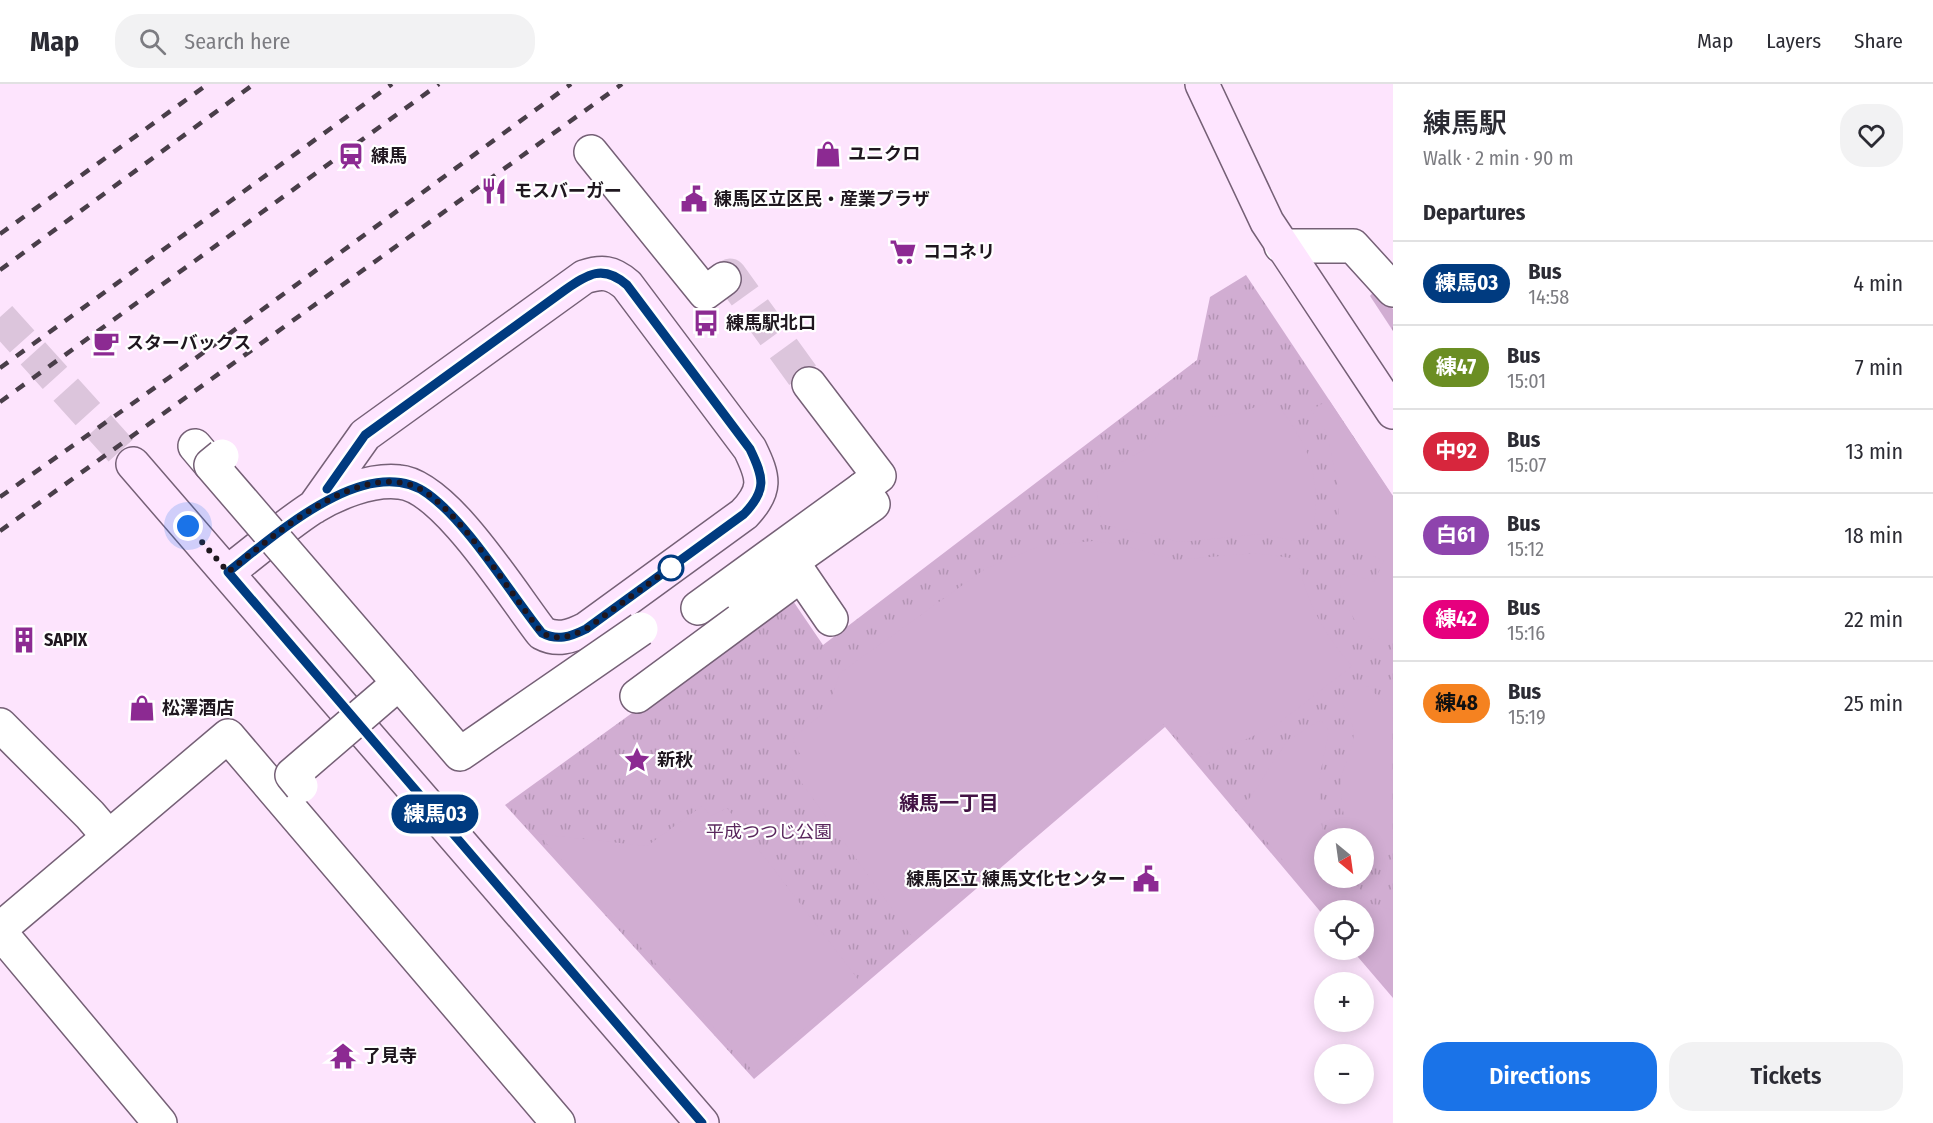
<!DOCTYPE html>
<meta charset="utf-8">
<style>
body{margin:0;font-family:"Fira Sans Condensed","Noto Sans JP",sans-serif;background:#f2f2f3;color:#2b2b33;height:100vh;display:flex;flex-direction:column;font-size:22px;white-space:nowrap}
*{box-sizing:border-box;margin:0}
p{font-size:20px;color:#7c7c81}
.icon{flex:none;width:33px;height:33px;fill:none;stroke:currentColor;stroke-width:2;stroke-linecap:round;stroke-linejoin:round}
.map{position:relative;flex:1;overflow:hidden}
.sheet{display:flex;flex-direction:column;background:#fff;width:540px}
.sheet>*{flex:none}
.badge{padding:0 12px;border-radius:20px;font-size:21px;line-height:39px}
.needle{width:39px;rotate:151deg}
.buttons{position:absolute;left:1314px;top:744px;display:grid;gap:12px}
.buttons a{display:grid;place-items:center;width:60px;height:60px;border-radius:50%;background:#fff;box-shadow:0 3px 15px #0003;font-size:30px}
.you{position:absolute;width:30px;height:30px;margin:-15px;border:4px solid #fff;border-radius:50%;background:#1a73e8;box-shadow:0 0 0 9px #1a73e833}
.map>.badge{position:absolute;translate:-50% -50%;box-shadow:0 0 0 3px #fff}
h2{padding:0 30px;font-size:22px;line-height:54px}
.round{display:grid;place-items:center;flex:none;width:63px;height:63px;border-radius:24px;background:#f2f2f3}
.overview{display:flex;align-items:center;justify-content:space-between;height:102px;padding:0 30px}
h1{font-size:28px;font-weight:600;line-height:45px}
.cta{display:flex;gap:12px;margin-top:auto;padding:12px 30px}
.cta a{flex:1;height:69px;border-radius:24px;background:#1a73e8;color:#fff;font-size:24px;font-weight:600;line-height:69px;text-align:center}
.cta a+a{background:#f2f2f3;color:#2b2b33}
ul{padding:0;list-style:none}
li{display:flex;align-items:center;gap:18px;height:84px;padding:0 30px;border-top:2px solid #e1e1e2}
li div{flex:1}
li b{display:block;font-size:22px}
li em{font-style:normal}
li .badge{min-width:66px;font-weight:700;text-align:center}
header{display:flex;align-items:center;gap:36px;box-sizing:border-box;height:84px;padding:0 30px;background:#fff;border-bottom:2px solid #e1e1e2}
header strong{font-size:28px}
nav{display:flex;gap:33px;margin-inline-start:auto;font-size:21px}
.search{width:420px;height:54px;background:#f2f2f3;display:flex;align-items:center;gap:15px;box-sizing:border-box;padding:0 21px;border-radius:24px;color:#7c7c81;font-size:22px}
main{display:flex;flex:1;min-height:0}
.map>svg:first-child{display:block}
.forest{fill:url(#forest-firs)}
.park{fill:url(#park-tufts);fill-rule:evenodd}
.garden{fill:#d1add2}
.lines{fill:none;stroke-linecap:round;stroke-linejoin:round}
.street-tunnel{stroke:#dcc5dc;stroke-width:33;stroke-dasharray:33 16;stroke-linecap:butt}
.secondary-tunnel{stroke:#dcc5dc;stroke-width:33;stroke-dasharray:33 16;stroke-linecap:butt}
.street-casing{stroke:#756076;stroke-width:36}
.secondary-casing{stroke:#756076;stroke-width:36}
.street{stroke:#fff;stroke-width:33}
.secondary{stroke:#fee5ff;stroke-width:33}
.rail{stroke:#493e49;stroke-width:4.5;stroke-dasharray:10 10;stroke-linecap:butt}
.street-bridge-casing{stroke:#756076;stroke-width:36;stroke-linecap:butt}
.street-bridge{stroke:#fff;stroke-width:33}
.line-casing{stroke:#fff;stroke-width:14}
.line{stroke:#003b80;stroke-width:9}
.walk{stroke:#1f171f;stroke-width:6;stroke-dasharray:0 10.8}
.stop-dot{fill:#fff;stroke:#003b80;stroke-width:3}
.labels{text-anchor:middle;stroke-width:4.5;stroke-linejoin:round;paint-order:stroke}
.poi-label{font-size:18px;font-weight:bold;fill:#1f171f;stroke:#fff;text-anchor:start}
.park-label{font-size:18px;fill:#5a275d;stroke:#fff}
.neighbourhood-label{font-size:20px;font-weight:bold;fill:#431445;stroke:#fff}
</style>
<header>
<strong>Map</strong>
<div class="search"><svg class="icon" aria-label="search" viewBox="0 0 24 24"><circle cx="10" cy="10" r="6"/><path d="M15 15l6 6"/></svg>Search here</div>
<nav><a>Map</a><a>Layers</a><a>Share</a></nav>
</header>
<main>
<div class="map">
<svg width="1393" height="1039" viewBox="0 0 1393 1039">
<defs>
<pattern id="forest-firs" width="22" height="20" patternUnits="userSpaceOnUse" patternTransform="scale(1.5)"><rect width="22" height="20" fill="#d1add2"/><path d="M5 1l3.5 6h-7zM16 11l3.5 6h-7z" fill="#b394b4"/></pattern>
<pattern id="park-tufts" width="24" height="20" patternUnits="userSpaceOnUse" patternTransform="scale(1.5)"><rect width="24" height="20" fill="#d1add2"/><path d="M3 7l-1-3M5 7V3M7 7l1-3M15 17l-1-3M17 17v-4M19 17l1-3" fill="none" stroke="#b394b4"/></pattern>
</defs>
<rect width="100%" height="100%" fill="#fde4fd"/>
<path class="forest" d="M1375 206 1393 225V247L1370 212Z"/>
<path class="park" d="M1246 191 1393 412V914L1352 866H1364V826H1324V832L1165 643 754 995 505 721 791 514 823 561 1197 276 1210 213ZM1324 754H1364V794H1324Z"/>
<g class="garden">
<path d="M1275 316C1285 331 1297 347 1305 364 1316 388 1320 426 1310 451L1296 457 1261 450 1181 458 1101 440 1096 398 1100 390 1149 363 1167 339 1182 331 1212 333 1239 329Z"/>
<path d="M1329 316 1393 413V541L1375 557C1355 545 1345 519 1339 497L1352 490 1374 498 1384 476 1356 466 1339 446V408L1327 349 1311 326Z"/>
<path d="M1093 457 1117 460 1176 476 1255 469 1298 475C1305 516 1324 550 1352 582L1279 639 1249 654 1196 674 1165 639 913 854 786 677 800 670 792 655 827 626 840 589 985 485 1040 462Z"/>
<path d="M1369 602 1377 612 1393 619 1391 700 1393 763 1385 774 1374 784 1364 772V754H1353C1343 736 1340 716 1341 695 1341 690 1345 682 1347 677 1356 652 1357 643 1342 619L1356 607Z"/>
<path d="M1321 636 1329 647 1319 695V723L1324 755V794H1352L1371 820 1393 826V908L1358 866H1364V826H1325L1241 727 1288 656Z"/>
<path d="M702 722 711 732 727 724 860 898 754 988 538 750 647 762Z"/>
</g>
<g class="lines">
<path class="street-tunnel" d="M724 195 730 191 809 300"/>
<path class="secondary-tunnel" d="M0 233 133 380"/>
<g class="street-casing">
<g id="street">
<path d="M591 68 705 209 724 195"/>
<path d="M1281 162H1353L1393 206"/>
<path d="M809 300 879 392 862 405"/>
<path d="M195 362 211 381"/>
<path d="M698 524 862 405 873 420 742 513 751 526"/>
<path d="M637 612 801 491 831 535"/>
<path d="M0 641 90 731 108 752"/>
<path d="M0 845 228 652 558 1039"/>
<path d="M0 848 160 1039"/>
</g>
</g>
<g class="secondary-casing">
<g id="secondary">
<path d="M1202 0 1267 138 1393 328"/>
<path d="M133 380 702 1039"/>
<path d="M228 488C256 467 283 443 312 424 336 409 371 395 399 398 445 401 513 512 542 549 557 557 570 553 586 545L744 430C767 406 764 394 750 365L627 201C612 188 602 187 584 193L365 351 314 423"/>
</g>
</g>
<use href="#street" class="street"/>
<use href="#secondary" class="secondary"/>
<g class="rail">
<path d="M0 150 208 0"/>
<path d="M0 186 254 0"/>
<path d="M0 284 392 0"/>
<path d="M0 318 439 0"/>
<path d="M0 413 170 293 571 0"/>
<path d="M0 447 622 0"/>
</g>
<g class="street-bridge-casing">
<g id="street-bridge">
<path d="M222 372 211 381 399 599"/>
<path d="M301 702 292 691 399 599 460 670 641 545"/>
</g>
</g>
<use href="#street-bridge" class="street-bridge"/>
</g>
<g class="lines">
<g class="line-casing">
<path id="line" d="M327 405 365 351 565 206C588 190 603 180 627 201L750 365C764 394 767 406 744 430L586 545C570 553 557 557 542 549 509 508 469 440 428 410 368 366 274 452 228 488L702 1039"/>
</g>
<use href="#line" class="line"/>
<path class="walk" d="M188 442 228 488C274 452 368 366 428 410 469 440 509 508 542 549 557 557 570 553 586 545L673 482 671 484"/>
</g>
<defs>
<g id="shop-bare" transform="scale(2.07)"><path d="M-5-2.5h2.3a2.7 3.5 0 0 1 5.4 0H5L5.5 6h-11ZM-1.5-2.5h3a1.5 2.3 0 0 0-3 0Z" fill="#8c2a92" stroke="#fff" stroke-width="2.5" paint-order="stroke"/></g>
<g id="station-bare" transform="scale(2.07)"><path d="M-3-6H3Q5-6 5-4V2Q5 4 3 4L4.5 6H3L1.5 4h-3L-3 6H-4.5L-3 4Q-5 4-5 2V-4Q-5-6-3-6ZM-3.5-4v3h7v-3ZM-3.5 1v1.5H-2V1ZM2 1v1.5H3.5V1Z" fill="#8c2a92" stroke="#fff" stroke-width="2.5" paint-order="stroke"/></g>
<g id="restaurant-bare" transform="scale(2.07)"><path d="M-5-6h1v4h1v-4h1v4h1v-4h1v5L-1.5 .5V6h-2V.5L-5-1ZM5-6V6H3V1.5H1.5Q1.5-4 5-6Z" fill="#8c2a92" stroke="#fff" stroke-width="2.5" paint-order="stroke"/></g>
<g id="civic-bare" transform="scale(2.07)"><path d="M-.6-6.5H3V-4.5H.6V-3L4-1V1h2V6H-6V1h2V-1L-.6-3ZM-1.2 2.5V6h2.4V2.5Z" fill="#8c2a92" stroke="#fff" stroke-width="2.5" paint-order="stroke"/></g>
<g id="supermarket-bare" transform="scale(2.07)"><path d="M-6-5.5h2.5l.6 2H6L4.5 2H-2.5L-4.4-4H-6ZM-1.5 3.2a1.3 1.3 0 1 0 .1 0ZM3 3.2a1.3 1.3 0 1 0 .1 0Z" fill="#8c2a92" stroke="#fff" stroke-width="2.5" paint-order="stroke"/></g>
<g id="bus-bare" transform="scale(2.07)"><path d="M-5-6H5V4H4V6H2V4H-2V6H-4V4H-5ZM-3.5-4V0h7V-4ZM-3.5 1.2v1.5H-2V1.2ZM2 1.2v1.5H3.5V1.2Z" fill="#8c2a92" stroke="#fff" stroke-width="2.5" paint-order="stroke"/></g>
<g id="cafe-bare" transform="scale(2.07)"><path d="M-5.5-4.5H6V0H3Q3 3.5 0 3.5H-2.5Q-5.5 3.5-5.5 0ZM3-3.2v2h1.7v-2ZM-6 4.5H4V6H-6Z" fill="#8c2a92" stroke="#fff" stroke-width="2.5" paint-order="stroke"/></g>
<g id="building-bare" transform="scale(2.07)"><path d="M-4-6H4V6H1V3H-1V6H-4ZM-2.5-4.3h1.7v1.8h-1.7ZM.8-4.3h1.7v1.8H.8ZM-2.5-1h1.7V.8h-1.7ZM.8-1h1.7V.8H.8Z" fill="#8c2a92" stroke="#fff" stroke-width="2.5" paint-order="stroke"/></g>
<g id="sight-bare" transform="scale(2.07)"><path d="M0-6L1.8-2.2L6-1.7L2.9 1.2L3.7 5.4L0 3.3L-3.7 5.4L-2.9 1.2L-6-1.7L-1.8-2.2Z" fill="#8c2a92" stroke="#fff" stroke-width="2.5" paint-order="stroke"/></g>
<g id="temple-bare" transform="scale(2.07)"><path d="M0-6L5-2H3V0L6.5 2.5H4V6H1.5V3h-3V6H-4V2.5H-6.5L-3 0V-2H-5Z" fill="#8c2a92" stroke="#fff" stroke-width="2.5" paint-order="stroke"/></g>
</defs>
<g fill-rule="evenodd">
<use href="#shop-bare" x="828" y="70"/>
<use href="#station-bare" x="351" y="72"/>
<use href="#restaurant-bare" x="494" y="107"/>
<use href="#civic-bare" x="694" y="115"/>
<use href="#supermarket-bare" x="903" y="168"/>
<use href="#bus-bare" x="706" y="239"/>
<use href="#cafe-bare" x="106" y="259"/>
<use href="#building-bare" x="24" y="556"/>
<use href="#shop-bare" x="142" y="624"/>
<use href="#sight-bare" x="637" y="676"/>
<use href="#civic-bare" x="1146" y="795"/>
<use href="#temple-bare" x="343" y="972"/>
</g>
<circle class="stop-dot" cx="671" cy="484" r="12"/>
<g class="labels">
<g class="poi-label">
<text x="848" y="76">ユニクロ</text>
<text x="371" y="78">練馬</text>
<text x="514" y="113">モスバーガー</text>
<text x="714" y="121">練馬区立区民・産業プラザ</text>
<text x="923" y="174">ココネリ</text>
<text x="726" y="245">練馬駅北口</text>
<text x="126" y="265">スターバックス</text>
<text x="44" y="562">SAPIX</text>
<text x="162" y="630">松澤酒店</text>
<text x="657" y="682">新秋</text>
<text x="1126" y="801" text-anchor="end">練馬区立 練馬文化センター</text>
<text x="363" y="978">了見寺</text>
</g>
<g class="park-label">
<text x="769" y="754">平成つつじ公園</text>
</g>
<g class="neighbourhood-label">
<text x="949" y="726">練馬一丁目</text>
</g>
</g>
</svg>
<div class="buttons">
<a><svg class="needle" viewBox="-14 -14 28 28"><path d="M0-13l5 13h-10z" fill="#e53935"/><path d="M0 13l5-13h-10z" fill="#7c7c81"/></svg></a>
<a><svg class="icon" aria-label="locate" viewBox="0 0 24 24"><circle cx="12" cy="12" r="6"/><path d="M12 2v4M12 18v4M2 12h4M18 12h4"/></svg></a>
<a>+</a>
<a>−</a>
</div>
<div class="you" style="left:188px;top:442px"></div>
<b class="badge" style="left:435px;top:730px;background:#003b80;color:#fff">練馬03</b>
</div>
<section class="sheet">
<div class="overview"><div><h1>練馬駅</h1><p>Walk · 2 min · 90 m</p></div><a class="round"><svg class="icon" aria-label="heart" viewBox="0 0 24 24"><path d="M12 20l-8-8c-3-5 5-10 8-4 3-6 11-1 8 4z"/></svg></a></div>
<h2>Departures</h2>
<ul>
<li><span class="badge" style="background:#003b80;color:#fff">練馬03</span><div><b>Bus</b><p>14:58</p></div><em>4 min</em></li>
<li><span class="badge" style="background:#6b8e23;color:#fff">練47</span><div><b>Bus</b><p>15:01</p></div><em>7 min</em></li>
<li><span class="badge" style="background:#d7263d;color:#fff">中92</span><div><b>Bus</b><p>15:07</p></div><em>13 min</em></li>
<li><span class="badge" style="background:#8e44ad;color:#fff">白61</span><div><b>Bus</b><p>15:12</p></div><em>18 min</em></li>
<li><span class="badge" style="background:#e6007e;color:#fff">練42</span><div><b>Bus</b><p>15:16</p></div><em>22 min</em></li>
<li><span class="badge" style="background:#f58220;color:#111">練48</span><div><b>Bus</b><p>15:19</p></div><em>25 min</em></li>
</ul>
<div class="cta"><a>Directions</a><a>Tickets</a></div>
</section>
</main>
